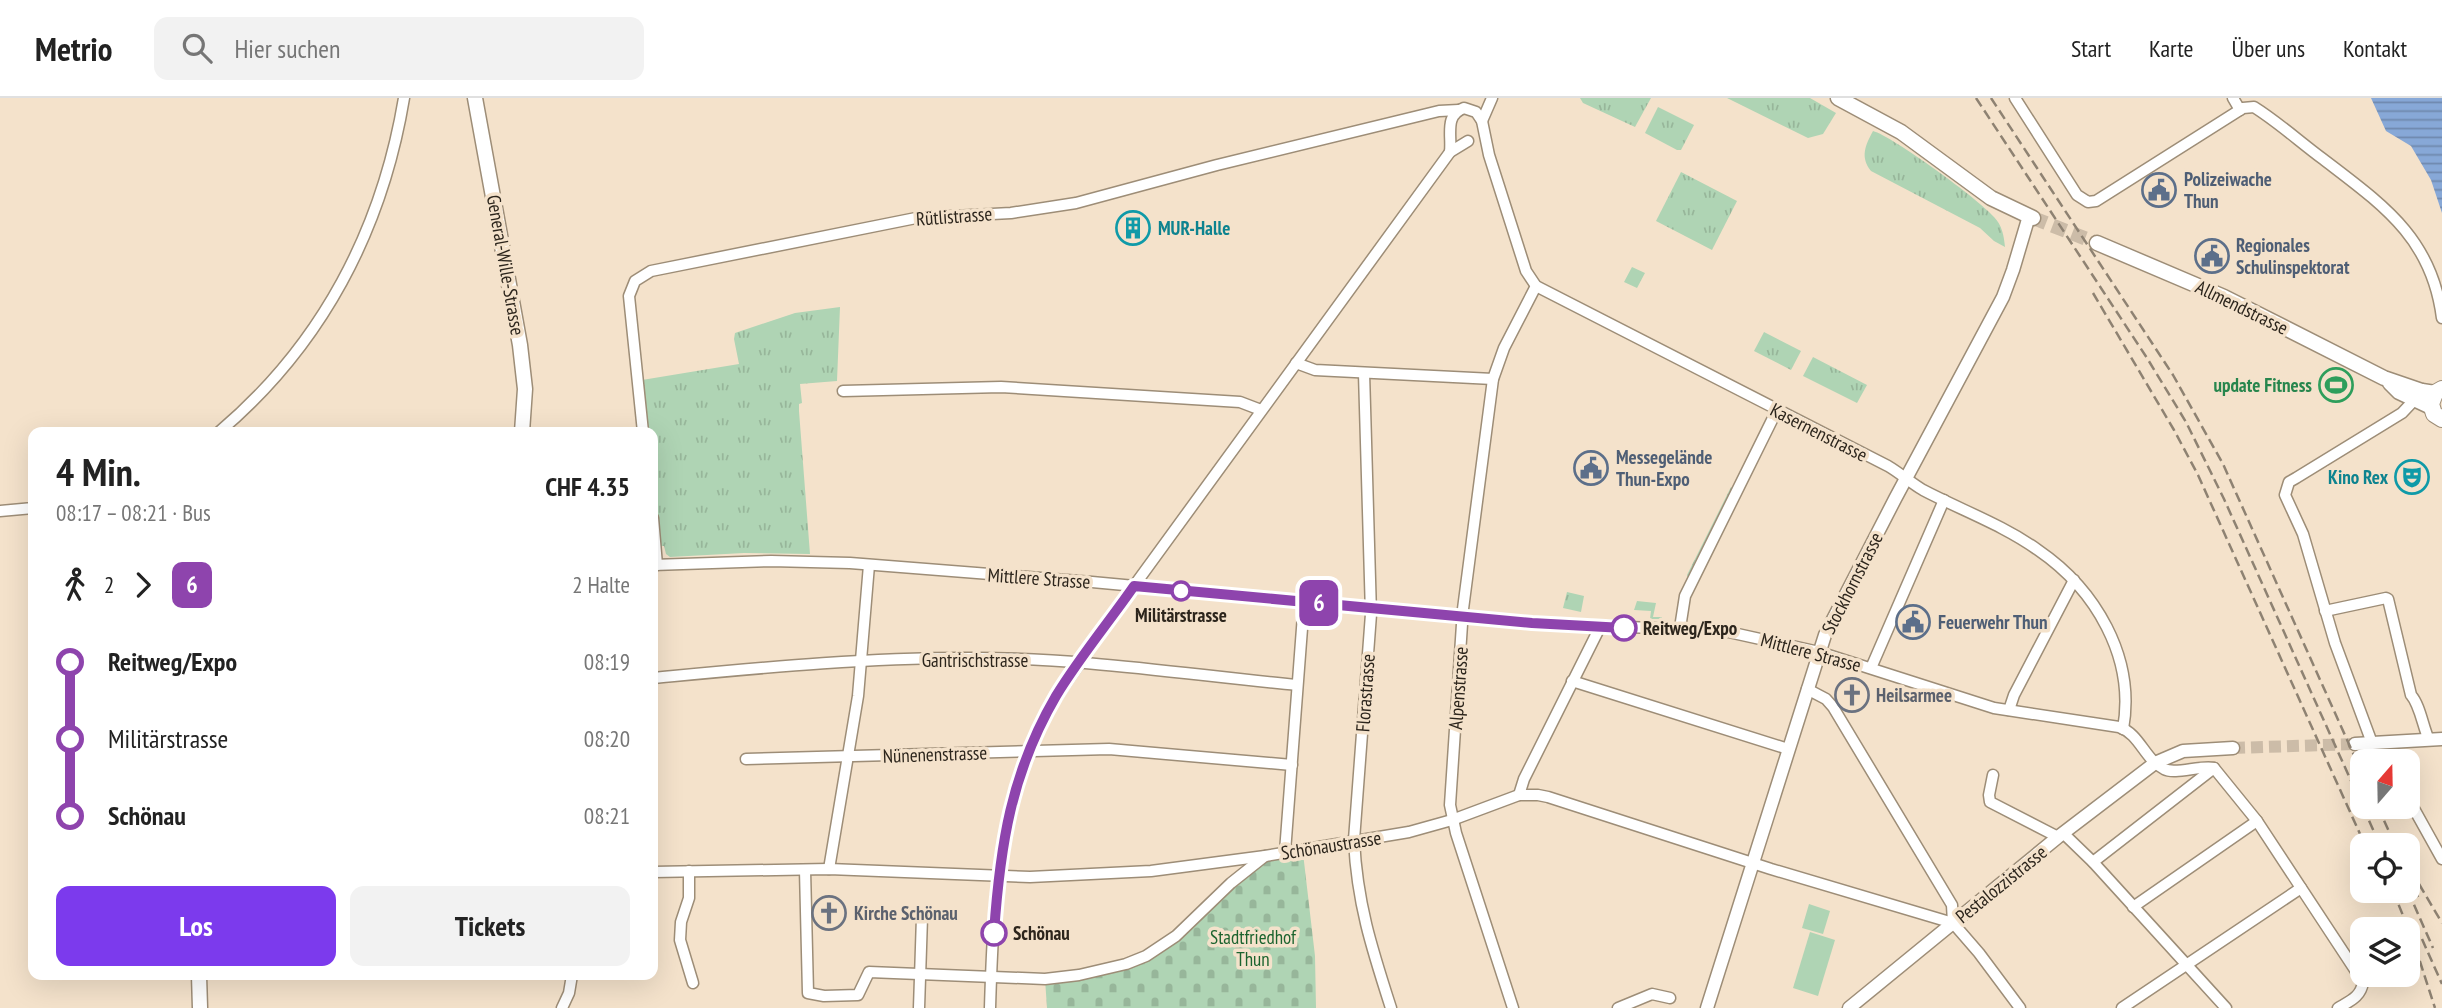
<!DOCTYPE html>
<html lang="de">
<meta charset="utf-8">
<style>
body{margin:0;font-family:"PT Sans Narrow",sans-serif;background:#f2f2f2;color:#222;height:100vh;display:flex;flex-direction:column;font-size:26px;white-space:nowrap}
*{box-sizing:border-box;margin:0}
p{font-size:23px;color:#767676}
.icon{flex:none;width:38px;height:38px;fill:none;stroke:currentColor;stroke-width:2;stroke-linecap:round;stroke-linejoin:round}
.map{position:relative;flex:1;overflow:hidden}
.side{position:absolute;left:28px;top:329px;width:630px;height:553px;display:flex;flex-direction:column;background:#fff;border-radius:14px;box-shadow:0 7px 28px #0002}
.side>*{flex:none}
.badge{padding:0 14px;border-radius:10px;font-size:24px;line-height:46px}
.needle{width:46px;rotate:20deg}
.buttons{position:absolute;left:2350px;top:651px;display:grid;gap:14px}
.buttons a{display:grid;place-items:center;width:70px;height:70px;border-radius:14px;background:#fff;box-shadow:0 7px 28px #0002;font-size:35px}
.map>.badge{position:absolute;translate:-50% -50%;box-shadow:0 0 0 4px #fff}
.legs{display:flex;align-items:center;gap:10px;height:77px;padding:0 28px;font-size:23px}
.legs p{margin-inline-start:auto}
.headline{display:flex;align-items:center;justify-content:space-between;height:119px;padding:0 28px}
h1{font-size:38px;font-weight:800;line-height:52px}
.action{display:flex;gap:14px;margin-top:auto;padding:14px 28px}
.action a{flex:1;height:80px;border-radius:14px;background:#7c3aed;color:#fff;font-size:28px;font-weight:800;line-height:80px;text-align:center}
.action a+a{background:#f2f2f2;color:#222}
ul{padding:0 28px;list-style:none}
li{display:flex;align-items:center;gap:24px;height:77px;font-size:26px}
li i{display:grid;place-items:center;width:10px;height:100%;margin:0 9px;background:currentColor}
li i::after{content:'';width:18px;height:18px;margin:-9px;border:5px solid;border-radius:50%;background:#fff}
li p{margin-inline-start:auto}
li:first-child i{background:linear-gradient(#0000 50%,currentColor 0)}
li:last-child i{background:linear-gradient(currentColor 50%,#0000 0)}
header{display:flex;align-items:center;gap:42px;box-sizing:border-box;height:98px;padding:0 35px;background:#fff;border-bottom:2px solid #e0e0e0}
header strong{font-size:33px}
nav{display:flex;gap:38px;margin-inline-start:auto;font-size:24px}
.search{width:490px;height:63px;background:#f2f2f2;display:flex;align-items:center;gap:18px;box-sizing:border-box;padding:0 24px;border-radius:14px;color:#767676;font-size:26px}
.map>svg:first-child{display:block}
.grass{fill:url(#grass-tufts)}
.cemetery{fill:url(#cemetery-stones)}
.park{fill:#afd4b4}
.water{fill:url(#water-rules)}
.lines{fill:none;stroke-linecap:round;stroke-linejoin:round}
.tertiary-tunnel{stroke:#ccbca8;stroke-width:12;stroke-dasharray:12 6;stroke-linecap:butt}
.secondary-tunnel{stroke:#ccbca8;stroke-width:14;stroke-dasharray:14 7;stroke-linecap:butt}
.minor-casing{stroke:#9d8d77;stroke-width:13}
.tertiary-casing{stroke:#9d8d77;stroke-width:15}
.secondary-casing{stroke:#9d8d77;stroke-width:17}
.primary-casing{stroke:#9d8d77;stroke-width:18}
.minor{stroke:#fff;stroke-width:10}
.tertiary{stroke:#fff;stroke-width:12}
.secondary{stroke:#fff;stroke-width:14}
.primary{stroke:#fff;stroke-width:16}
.rail{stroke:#8e8272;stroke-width:2.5;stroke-dasharray:10 5;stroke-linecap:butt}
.line-1-casing{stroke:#fff;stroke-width:16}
.line-1{stroke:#8e44ad;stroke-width:10}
.stop-1-dot{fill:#fff;stroke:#8e44ad;stroke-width:3.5}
.labels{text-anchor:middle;stroke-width:7;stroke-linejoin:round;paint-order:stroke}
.service-label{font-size:19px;font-weight:bold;fill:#4e5e75;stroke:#f4e2cb;text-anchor:start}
.street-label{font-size:19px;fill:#2c251c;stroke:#f4e2cb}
.culture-label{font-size:19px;font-weight:bold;fill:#0d838f;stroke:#f4e2cb;text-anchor:start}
.leisure-label{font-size:19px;font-weight:bold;fill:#27864d;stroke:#f4e2cb;text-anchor:end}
.stop-label{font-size:19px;font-weight:bold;fill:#2c251c;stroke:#f4e2cb;text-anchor:start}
.worship-label{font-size:19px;font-weight:bold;fill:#5b616d;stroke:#f4e2cb;text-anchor:start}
.park-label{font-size:19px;fill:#1b632e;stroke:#f4e2cb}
</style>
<header>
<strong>Metrio</strong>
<div class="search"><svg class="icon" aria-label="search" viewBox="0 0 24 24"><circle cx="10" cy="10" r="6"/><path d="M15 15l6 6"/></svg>Hier suchen</div>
<nav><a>Start</a><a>Karte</a><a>Über uns</a><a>Kontakt</a></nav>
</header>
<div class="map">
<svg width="2442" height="910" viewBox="0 0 2442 910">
<defs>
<pattern id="grass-tufts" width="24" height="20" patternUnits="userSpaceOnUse" patternTransform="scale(1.75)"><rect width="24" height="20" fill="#afd4b4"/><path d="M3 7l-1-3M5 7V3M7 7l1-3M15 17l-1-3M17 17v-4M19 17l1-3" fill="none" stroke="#97b69a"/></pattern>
<pattern id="cemetery-stones" width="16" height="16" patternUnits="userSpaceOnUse" patternTransform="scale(1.75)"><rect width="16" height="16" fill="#afd4b4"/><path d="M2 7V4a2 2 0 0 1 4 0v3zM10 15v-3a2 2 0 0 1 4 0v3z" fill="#97b69a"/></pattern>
<pattern id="water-rules" width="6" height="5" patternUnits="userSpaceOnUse" patternTransform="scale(1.75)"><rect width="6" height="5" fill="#87a8d7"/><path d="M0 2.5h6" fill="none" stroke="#6f89ae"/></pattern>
</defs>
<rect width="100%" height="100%" fill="#f4e2cb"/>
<g class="grass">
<path d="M1580 0H1651L1635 29 1583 5Z"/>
<path d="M1727 0H1810L1836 15 1823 36 1808 40Z"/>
<path d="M1658 9 1694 27 1681 52H1677L1645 35Z"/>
<path d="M1873 33C1892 38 1980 102 1994 119 2002 127 2004 138 2005 149L1994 143 1980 130 1871 73C1860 59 1865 48 1873 33Z"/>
<path d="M1681 74 1737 103 1712 152 1656 123Z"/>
<path d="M1632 169 1645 175 1637 190 1624 184Z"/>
<path d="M840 209 837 283 800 286 802 305 799 306V313L810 456 744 455 670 459 666 456 664 448H660L653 380V334H648L642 282 739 266 734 241 735 235 795 215Z"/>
<path d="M1764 234 1801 253 1791 272 1754 253Z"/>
<path d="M1813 259 1867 287 1857 305 1803 278Z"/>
<path d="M1731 389 1733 390 1688 480 1687 477Z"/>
<path d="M1567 494 1584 498 1581 514 1563 510Z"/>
<path d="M1637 503 1656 505 1653 519H1662V521H1650L1651 513 1634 512Z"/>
</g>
<path class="cemetery" d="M1303 755 1315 858 1316 910H1047L1045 881 1146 858 1265 758Z"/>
<g class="park">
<path d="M1809 806 1830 813 1823 836 1802 830Z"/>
<path d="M1810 834 1835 842 1818 898 1793 890Z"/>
</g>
<path class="water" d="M2371 0H2442V115L2431 82 2411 48 2386 33Z"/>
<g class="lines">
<path class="tertiary-tunnel" d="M2233 650 2355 646"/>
<path class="secondary-tunnel" d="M2033 120 2097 145"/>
<g class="minor-casing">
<g id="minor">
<path d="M2015 0 2077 97 2088 104 2096 103 2243 10 2254 9C2278 24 2300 44 2323 61 2383 107 2432 140 2442 220"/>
<path d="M2233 0 2240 12"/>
<path d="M1482 23 1492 0"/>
<path d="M1450 54C1452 37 1444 17 1464 10L1476 14 1482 23 1489 57 1526 173 1536 188 1888 368C1900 375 1911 385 1923 392 1961 412 2003 427 2038 452 2095 491 2136 559 2123 631"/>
<path d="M1296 265 1315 272 1493 281"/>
<path d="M1364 275 1371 516 1354 742C1357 805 1372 851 1391 910"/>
<path d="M843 293 1001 289 1240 304 1261 312"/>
<path d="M219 334C322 247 382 132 404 0"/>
<path d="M643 334 629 198 635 183 651 173 916 120 1011 115 1076 105 1217 67 1439 13 1459 12"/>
<path d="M0 413 33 410"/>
<path d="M653 420 657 467"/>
<path d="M653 467 771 463 850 465 1092 484 1532 525 1724 533 1819 554 1994 610 2119 629C2140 636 2144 661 2164 671 2175 677 2200 667 2214 670L2257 723 2363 884C2361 899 2350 903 2338 910"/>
<path d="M2325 513 2386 500 2388 501 2411 597C2420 607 2423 629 2429 642"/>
<path d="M1680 530 1685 498 1777 312"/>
<path d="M1871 570 1944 402"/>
<path d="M653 580C759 570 868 559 975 560 1083 560 1191 577 1297 587"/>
<path d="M1572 583 1788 651"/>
<path d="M1807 591 1826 601 1833 609 1952 807 1953 825 1979 855 2020 910"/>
<path d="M2009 612 2014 597 2074 482"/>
<path d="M2372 645 2335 545 2303 436 2285 397 2289 384 2296 380 2402 315 2419 297"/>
<path d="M746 661 1109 651 1292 667"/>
<path d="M1993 677 1989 697 1990 704 2058 739"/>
<path d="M1519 697 1524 681 1600 529"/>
<path d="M2408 700 2442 761"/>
<path d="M2063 735 2093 764 2226 910"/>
<path d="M1285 754 1304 504"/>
<path d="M2093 764 2214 670"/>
<path d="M829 771 858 598 869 467"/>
<path d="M805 772 808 895 824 898 858 897 869 874 1045 881 1079 877 1126 866 1146 858 1176 838 1231 785 1265 758"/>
<path d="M689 773V800L681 824 680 842 693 885"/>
<path d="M653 774 829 771 1030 779 1151 773 1265 758 1409 734 1452 722 1519 697H1538L1548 699 1771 771 1953 825"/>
<path d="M2133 809 2257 723"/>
<path d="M562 910 569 895 572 877"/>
<path d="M919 910 922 819"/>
<path d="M990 910C993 809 998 708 1046 617 1061 588 1082 564 1099 536L1450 54 1468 43"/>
<path d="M1513 910 1456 735 1450 707 1463 511 1493 281 1504 250 1536 188"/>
<path d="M1618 910 1652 896 1670 900"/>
<path d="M2122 910 2301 790"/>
</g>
</g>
<g class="tertiary-casing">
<g id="tertiary">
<path d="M2355 646 2442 641"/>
<path d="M1707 910 1825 537 1895 401 2003 199 2013 172 2029 118"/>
<path d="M1849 910 2058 739 2155 665 2183 653 2233 650"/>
</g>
</g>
<g class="secondary-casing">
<g id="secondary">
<path d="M475 0 520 247 525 291 522 334"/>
<path d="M1838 0 1901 34 1991 100 2033 120"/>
<path d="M2097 145 2224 199 2384 280 2422 293 2435 295"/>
<path d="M2390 285 2399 294 2431 309"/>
<path d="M199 877 200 910"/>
</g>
</g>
<g class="primary-casing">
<path id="primary" d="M2442 291 2435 295 2431 306 2434 316 2442 321"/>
</g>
<use href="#minor" class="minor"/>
<use href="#tertiary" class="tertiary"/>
<use href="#secondary" class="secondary"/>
<use href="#primary" class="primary"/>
<g class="rail">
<path d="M1976 0 2147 260 2186 324 2224 401 2380 747"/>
<path d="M1991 0 2173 277 2223 366 2362 675"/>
<path d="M2093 195 2174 332 2198 377 2365 747"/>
<path d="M2378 709 2395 747"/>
<path d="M2408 776 2419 801"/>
<path d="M2419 786 2442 825"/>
<path d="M2393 793 2413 842 2435 910"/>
<path d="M2408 793 2433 850"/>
<path d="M2422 841 2442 886"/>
</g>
</g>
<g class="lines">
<g class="line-1-casing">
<path id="line-1" d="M994 835C1000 748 1011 675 1056 598 1079 560 1109 524 1134 488L1532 525 1624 530"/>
</g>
<use href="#line-1" class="line-1"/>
</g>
<defs>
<g id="civic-ring" transform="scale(1.75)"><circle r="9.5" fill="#f4e2cb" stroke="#5c6f8a" stroke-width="1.5"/><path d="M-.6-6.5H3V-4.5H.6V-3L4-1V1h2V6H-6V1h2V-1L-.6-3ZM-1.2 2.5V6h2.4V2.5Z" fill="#5c6f8a"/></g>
<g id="building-ring" transform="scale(1.75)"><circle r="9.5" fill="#f4e2cb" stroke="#0f9aa8" stroke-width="1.5"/><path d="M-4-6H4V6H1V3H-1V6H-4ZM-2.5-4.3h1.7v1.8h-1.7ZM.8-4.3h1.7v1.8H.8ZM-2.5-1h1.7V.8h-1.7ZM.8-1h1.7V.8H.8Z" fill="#0f9aa8"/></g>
<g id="stadium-ring" transform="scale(1.75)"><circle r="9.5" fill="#f4e2cb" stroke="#2e9e5b" stroke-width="1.5"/><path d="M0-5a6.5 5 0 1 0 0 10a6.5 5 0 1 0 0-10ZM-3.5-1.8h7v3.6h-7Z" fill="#2e9e5b"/></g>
<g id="theatre-ring" transform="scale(1.75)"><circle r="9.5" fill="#f4e2cb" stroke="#0f9aa8" stroke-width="1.5"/><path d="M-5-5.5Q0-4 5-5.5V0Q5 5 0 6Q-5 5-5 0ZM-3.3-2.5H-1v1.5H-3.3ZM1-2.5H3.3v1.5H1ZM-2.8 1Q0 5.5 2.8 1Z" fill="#0f9aa8"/></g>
<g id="church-ring" transform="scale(1.75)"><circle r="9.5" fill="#f4e2cb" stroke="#6b7280" stroke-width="1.5"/><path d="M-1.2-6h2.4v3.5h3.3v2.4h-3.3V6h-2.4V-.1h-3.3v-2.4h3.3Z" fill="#6b7280"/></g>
</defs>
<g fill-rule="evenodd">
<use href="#civic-ring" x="2159" y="92"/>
<use href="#building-ring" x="1133" y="130"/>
<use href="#civic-ring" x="2212" y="158"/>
<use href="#stadium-ring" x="2336" y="287"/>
<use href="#civic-ring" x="1591" y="370"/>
<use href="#theatre-ring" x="2412" y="379"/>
<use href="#civic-ring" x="1913" y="524"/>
<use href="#church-ring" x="1852" y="597"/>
<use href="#church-ring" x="829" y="815"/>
</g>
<g class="stop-1-dot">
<circle cx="1181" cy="493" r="9"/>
<circle cx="1624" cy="530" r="12"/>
<circle cx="994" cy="835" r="12"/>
</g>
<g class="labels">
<g class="service-label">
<text x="2184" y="88">Polizeiwache<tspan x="2184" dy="22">Thun</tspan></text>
<text x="2236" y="154">Regionales<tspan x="2236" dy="22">Schulinspektorat</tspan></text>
<text x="1616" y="366">Messegelände<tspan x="1616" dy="22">Thun-Expo</tspan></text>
<text x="1938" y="531">Feuerwehr Thun</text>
</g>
<g class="street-label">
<text transform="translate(954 118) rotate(-4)" y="7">Rütlistrasse</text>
<text transform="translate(506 167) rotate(80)" y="7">General-Wille-Strasse</text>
<text transform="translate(2242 209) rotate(26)" y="7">Allmendstrasse</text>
<text transform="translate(1819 334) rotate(27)" y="7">Kasernenstrasse</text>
<text transform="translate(1039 480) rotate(4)" y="7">Mittlere Strasse</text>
<text transform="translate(1852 485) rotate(-63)" y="7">Stockhornstrasse</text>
<text transform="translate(1811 554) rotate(15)" y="7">Mittlere Strasse</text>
<text x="975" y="569">Gantrischstrasse</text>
<text transform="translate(1458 590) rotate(-86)" y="7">Alpenstrasse</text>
<text transform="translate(1365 595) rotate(-86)" y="7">Florastrasse</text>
<text transform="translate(935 656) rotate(-2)" y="7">Nünenenstrasse</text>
<text transform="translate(1331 747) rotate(-9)" y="7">Schönaustrasse</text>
<text transform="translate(2001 786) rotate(-39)" y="7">Pestalozzistrasse</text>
</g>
<g class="culture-label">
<text x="1158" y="137">MUR-Halle</text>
<text x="2388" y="386" text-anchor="end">Kino Rex</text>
</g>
<g class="leisure-label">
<text x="2312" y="294">update Fitness</text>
</g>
<g class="stop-label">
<text x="1181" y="524" text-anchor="middle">Militärstrasse</text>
<text x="1643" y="537">Reitweg/Expo</text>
<text x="1013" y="842">Schönau</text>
</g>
<g class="worship-label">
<text x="1876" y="604">Heilsarmee</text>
<text x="854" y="822">Kirche Schönau</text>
</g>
<g class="park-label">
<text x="1253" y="846">Stadtfriedhof<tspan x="1253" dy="22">Thun</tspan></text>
</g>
</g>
</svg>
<div class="buttons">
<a><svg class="needle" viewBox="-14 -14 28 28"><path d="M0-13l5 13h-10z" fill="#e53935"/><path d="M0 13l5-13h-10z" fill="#767676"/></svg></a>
<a><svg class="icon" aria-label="locate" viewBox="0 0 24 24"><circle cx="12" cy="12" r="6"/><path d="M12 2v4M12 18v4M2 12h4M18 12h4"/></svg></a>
<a><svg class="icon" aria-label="layers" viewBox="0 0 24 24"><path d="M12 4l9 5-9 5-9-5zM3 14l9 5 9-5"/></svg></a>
</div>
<b class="badge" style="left:1319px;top:505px;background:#8e44ad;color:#fff">6</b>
<section class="side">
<div class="headline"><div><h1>4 Min.</h1><p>08:17 – 08:21 · Bus</p></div><b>CHF 4.35</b></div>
<div class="legs"><svg class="icon" aria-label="walk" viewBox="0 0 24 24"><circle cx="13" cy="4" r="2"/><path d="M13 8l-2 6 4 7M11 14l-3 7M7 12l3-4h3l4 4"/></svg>2<svg class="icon" aria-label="forward" viewBox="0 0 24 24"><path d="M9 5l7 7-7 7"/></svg><b class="badge" style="background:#8e44ad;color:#fff">6</b><p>2 Halte</p></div>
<ul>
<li><i style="color:#8e44ad"></i><b>Reitweg/Expo</b><p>08:19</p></li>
<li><i style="color:#8e44ad"></i><span>Militärstrasse</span><p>08:20</p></li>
<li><i style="color:#8e44ad"></i><b>Schönau</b><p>08:21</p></li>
</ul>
<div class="action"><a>Los</a><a>Tickets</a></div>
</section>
</div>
